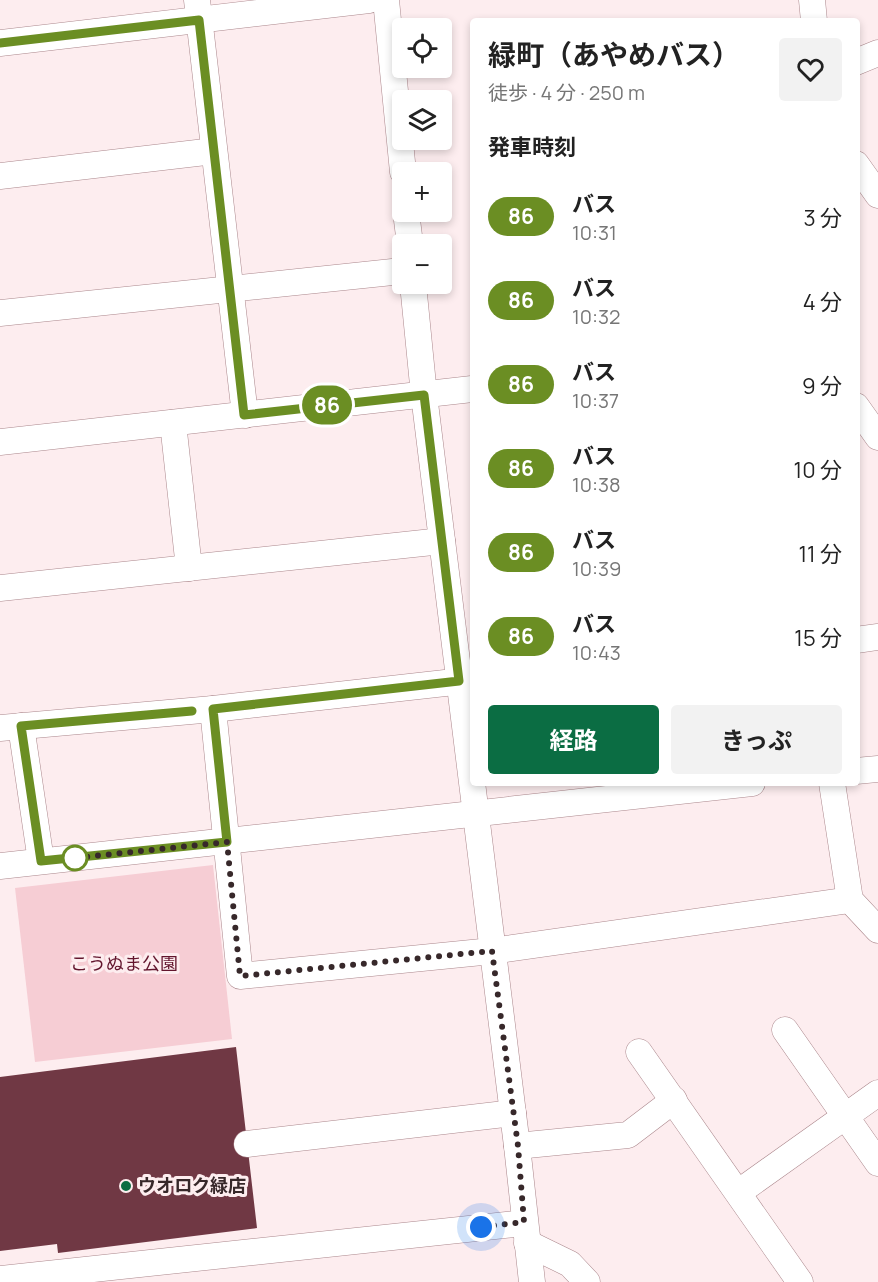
<!DOCTYPE html>
<html lang="ja">
<meta charset="utf-8">
<style>
body{margin:0;font-family:Manrope,"Noto Sans JP",sans-serif;background:#f2f2f2;color:#222;height:100vh;display:flex;flex-direction:column;font-size:22px;white-space:nowrap}
*{box-sizing:border-box;margin:0}
p{font-size:20px;color:#767676}
.icon{flex:none;width:33px;height:33px;fill:none;stroke:currentColor;stroke-width:2;stroke-linecap:round;stroke-linejoin:round}
.map{position:relative;flex:1;overflow:hidden}
.panel{position:absolute;left:470px;top:18px;width:390px;height:768px;display:flex;flex-direction:column;background:#fff;border-radius:6px;box-shadow:0 3px 9px #0003}
.panel>*{flex:none}
.badge{padding:0 12px;border-radius:20px;font-size:21px;line-height:39px}
.tools{position:absolute;left:392px;top:18px;display:grid;gap:12px}
.tools a{display:grid;place-items:center;width:60px;height:60px;border-radius:6px;background:#fff;box-shadow:0 3px 9px #0003;font-size:30px}
.you{position:absolute;width:30px;height:30px;margin:-15px;border:4px solid #fff;border-radius:50%;background:#1a73e8;box-shadow:0 0 0 9px #1a73e833}
.map>.badge{position:absolute;translate:-50% -50%;box-shadow:0 0 0 3px #fff}
h2{padding:0 18px;font-size:22px;line-height:54px}
.round{display:grid;place-items:center;flex:none;width:63px;height:63px;border-radius:6px;background:#f2f2f2}
.headline{display:flex;align-items:center;justify-content:space-between;height:102px;padding:0 18px}
h1{font-size:28px;font-weight:700;line-height:45px}
.button{display:flex;gap:12px;margin-top:auto;padding:12px 18px}
.button a{flex:1;height:69px;border-radius:6px;background:#0b6d43;color:#fff;font-size:24px;font-weight:700;line-height:69px;text-align:center}
.button a+a{background:#f2f2f2;color:#222}
ul{padding:0;list-style:none}
li{display:flex;align-items:center;gap:18px;height:84px;padding:0 18px}
li div{flex:1}
li b{display:block;font-size:22px}
li em{font-style:normal}
li .badge{min-width:66px;font-weight:700;text-align:center}
.map>svg:first-child{display:block}
.green{fill:#f6cdd4}
.building{fill:#703844}
.lines{fill:none;stroke-linecap:round;stroke-linejoin:round}
.minor-casing{stroke:#ab878c;stroke-width:27}
.minor{stroke:#fff;stroke-width:26}
.line-casing{stroke:#fff;stroke-width:14}
.line{stroke:#6b8e23;stroke-width:9}
.walk{stroke:#37282a;stroke-width:6;stroke-dasharray:0 10.8}
.stop-dot{fill:#fff;stroke:#6b8e23;stroke-width:3}
.poi-dot{fill:#0b6d43;stroke:#fdedef;stroke-width:2}
.labels{text-anchor:middle;stroke-width:6;stroke-linejoin:round;paint-order:stroke}
.park-label{font-size:18px;fill:#62152d;stroke:#fdedef}
.poi-label{font-size:18px;font-weight:bold;fill:#37282a;stroke:#fdedef;text-anchor:start}
</style>
<div class="map">
<svg width="878" height="1282" viewBox="0 0 878 1282">
<rect width="100%" height="100%" fill="#fdedef"/>
<path class="green" d="M213 865 232 1039 35 1062 15 888Z"/>
<path class="building" d="M236 1047 257 1228 58 1253 57 1244 0 1251V1077Z"/>
<g class="lines">
<g class="minor-casing">
<g id="minor">
<path d="M197 0 245 415"/>
<path d="M386 0 403 172"/>
<path d="M812 0 814 21"/>
<path d="M0 43 369 0"/>
<path d="M856 62 878 53"/>
<path d="M856 164 878 195"/>
<path d="M0 176 214 151"/>
<path d="M406 212 410 244"/>
<path d="M413 284 424 395 517 1146 532 1282"/>
<path d="M0 313 402 271"/>
<path d="M856 406 878 437"/>
<path d="M173 423 189 568"/>
<path d="M0 442 472 389"/>
<path d="M0 588 442 541"/>
<path d="M856 640 878 637"/>
<path d="M213 709 240 976 492 951 850 900"/>
<path d="M21 726 41 861"/>
<path d="M0 728 213 709 472 680"/>
<path d="M856 771 878 769"/>
<path d="M832 783 850 900 878 930"/>
<path d="M0 866 752 783"/>
<path d="M785 1030 878 1163"/>
<path d="M639 1052 800 1282"/>
<path d="M247 1144 513 1113"/>
<path d="M517 1146 628 1135 674 1100"/>
<path d="M739 1192 878 1093"/>
<path d="M527 1243 570 1264 587 1282"/>
<path d="M0 1279 524 1223"/>
</g>
</g>
<use href="#minor" class="minor"/>
</g>
<g class="lines">
<g class="line-casing">
<path id="line" d="M0 43 199 20 244 415 424 395 459 681 213 709 227 842 41 861 21 726 192 711"/>
</g>
<use href="#line" class="line"/>
<path class="walk" d="M75 858 65 859 227 842 240 976 492 951 518 1146 524 1222 481 1227"/>
</g>
<circle class="stop-dot" cx="75" cy="858" r="12"/>
<circle class="poi-dot" cx="126" cy="1186" r="6"/>
<g class="labels">
<g class="park-label">
<text x="124" y="970">こうぬま公園</text>
</g>
<g class="poi-label">
<text x="138" y="1192">ウオロク緑店</text>
</g>
</g>
</svg>
<div class="tools">
<a><svg class="icon" aria-label="locate" viewBox="0 0 24 24"><circle cx="12" cy="12" r="6"/><path d="M12 2v4M12 18v4M2 12h4M18 12h4"/></svg></a>
<a><svg class="icon" aria-label="layers" viewBox="0 0 24 24"><path d="M12 4l9 5-9 5-9-5zM3 14l9 5 9-5"/></svg></a>
<a>+</a>
<a>−</a>
</div>
<div class="you" style="left:481px;top:1227px"></div>
<b class="badge" style="left:327px;top:405px;background:#6b8e23;color:#fff">86</b>
<section class="panel">
<div class="headline"><div><h1>緑町（あやめバス）</h1><p>徒歩 · 4 分 · 250 m</p></div><a class="round"><svg class="icon" aria-label="heart" viewBox="0 0 24 24"><path d="M12 20l-8-8c-3-5 5-10 8-4 3-6 11-1 8 4z"/></svg></a></div>
<h2>発車時刻</h2>
<ul>
<li><span class="badge" style="background:#6b8e23;color:#fff">86</span><div><b>バス</b><p>10:31</p></div><em>3 分</em></li>
<li><span class="badge" style="background:#6b8e23;color:#fff">86</span><div><b>バス</b><p>10:32</p></div><em>4 分</em></li>
<li><span class="badge" style="background:#6b8e23;color:#fff">86</span><div><b>バス</b><p>10:37</p></div><em>9 分</em></li>
<li><span class="badge" style="background:#6b8e23;color:#fff">86</span><div><b>バス</b><p>10:38</p></div><em>10 分</em></li>
<li><span class="badge" style="background:#6b8e23;color:#fff">86</span><div><b>バス</b><p>10:39</p></div><em>11 分</em></li>
<li><span class="badge" style="background:#6b8e23;color:#fff">86</span><div><b>バス</b><p>10:43</p></div><em>15 分</em></li>
</ul>
<div class="button"><a>経路</a><a>きっぷ</a></div>
</section>
</div>
